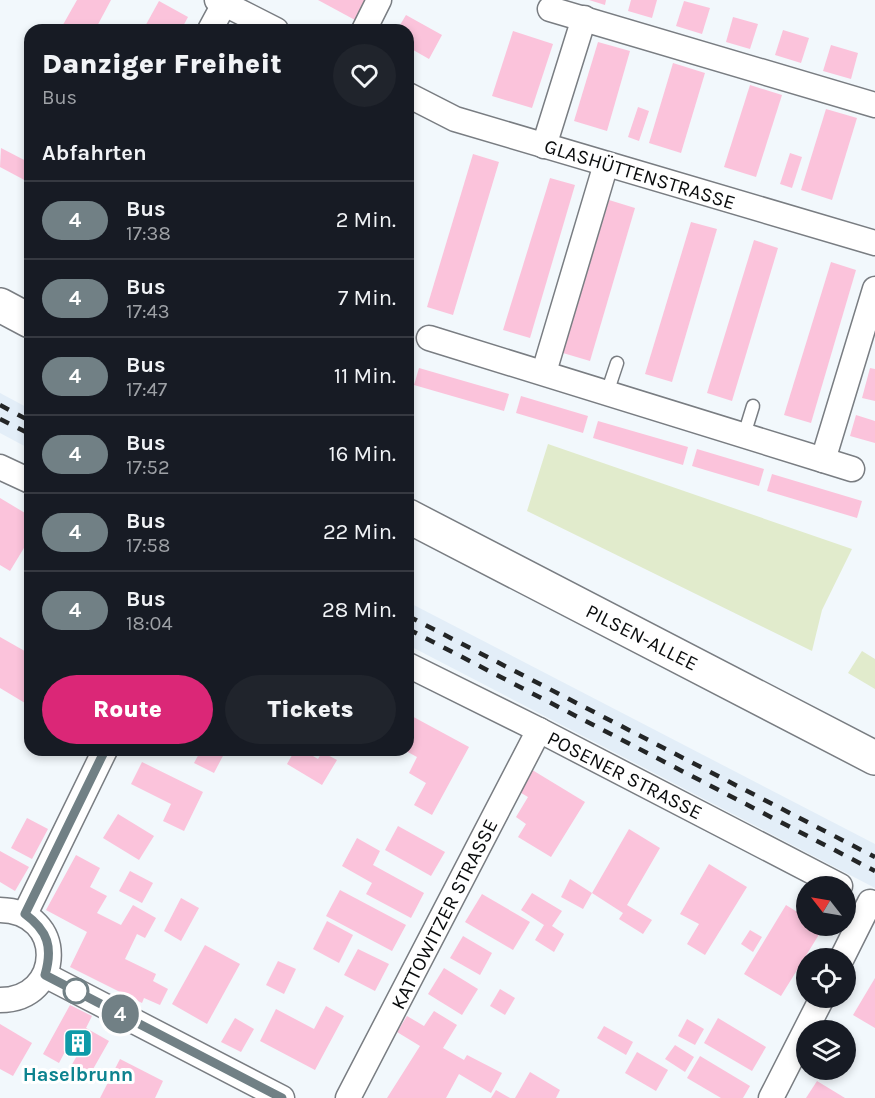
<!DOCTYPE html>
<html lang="de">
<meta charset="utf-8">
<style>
body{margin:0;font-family:Karla,sans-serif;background:#20242c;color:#f1f3f6;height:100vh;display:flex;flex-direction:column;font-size:22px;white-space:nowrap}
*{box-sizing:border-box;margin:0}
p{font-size:20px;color:#9ea1a6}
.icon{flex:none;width:33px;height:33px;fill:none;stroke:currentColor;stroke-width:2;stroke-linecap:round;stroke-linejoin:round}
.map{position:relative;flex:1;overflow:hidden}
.details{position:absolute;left:24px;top:24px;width:390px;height:732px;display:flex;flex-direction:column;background:#171b24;border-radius:18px;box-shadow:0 3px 9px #0003}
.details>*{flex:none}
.badge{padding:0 12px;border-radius:20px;font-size:21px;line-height:39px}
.needle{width:39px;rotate:301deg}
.fabs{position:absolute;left:796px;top:876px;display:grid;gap:12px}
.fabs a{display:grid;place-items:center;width:60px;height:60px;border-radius:50%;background:#171b24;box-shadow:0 3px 9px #0003;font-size:30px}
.map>.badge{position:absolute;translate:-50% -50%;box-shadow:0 0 0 3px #fff}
h2{padding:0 18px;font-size:22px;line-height:54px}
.round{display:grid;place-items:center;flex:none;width:63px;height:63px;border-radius:32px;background:#20242c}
.overview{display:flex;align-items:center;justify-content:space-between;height:102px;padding:0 18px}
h1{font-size:28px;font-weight:800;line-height:45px}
.action{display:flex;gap:12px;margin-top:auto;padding:12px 18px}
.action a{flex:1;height:69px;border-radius:36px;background:#db2777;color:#fff;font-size:24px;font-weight:800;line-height:69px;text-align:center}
.action a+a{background:#20242c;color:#f1f3f6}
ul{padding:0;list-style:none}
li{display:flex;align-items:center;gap:18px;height:78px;padding:0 18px;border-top:2px solid #363941}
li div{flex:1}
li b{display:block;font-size:22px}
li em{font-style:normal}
li .badge{min-width:66px;font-weight:700;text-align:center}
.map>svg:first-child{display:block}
.built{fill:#e3eef8}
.green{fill:#e1ebcc}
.building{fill:#fbc3db}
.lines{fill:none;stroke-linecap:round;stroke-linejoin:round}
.service-casing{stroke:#797d82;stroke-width:15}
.minor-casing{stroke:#797d82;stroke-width:27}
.primary-casing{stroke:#797d82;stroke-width:36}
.service{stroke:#fff;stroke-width:12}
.minor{stroke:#fff;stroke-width:24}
.primary{stroke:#fff;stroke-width:33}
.rail{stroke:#232526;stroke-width:4.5;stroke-dasharray:10 10;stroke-linecap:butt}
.line-casing{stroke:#fff;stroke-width:14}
.line{stroke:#718085;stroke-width:9}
.stop-dot{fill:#fff;stroke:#718085;stroke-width:3}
.labels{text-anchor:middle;stroke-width:6;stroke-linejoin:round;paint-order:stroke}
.street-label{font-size:20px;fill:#0a0c0d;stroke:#fff}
.culture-label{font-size:20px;font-weight:bold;fill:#0d838f;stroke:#fff}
</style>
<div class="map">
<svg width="875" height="1098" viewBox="0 0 875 1098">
<rect width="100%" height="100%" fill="#f2f8fc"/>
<g class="built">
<path d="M0 393 30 409V449L0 433Z"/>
<path d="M408 602 875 844V888L408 645Z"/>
</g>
<g class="green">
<path d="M548 444 852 549 822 610 812 651 527 511Z"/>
<path d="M862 651 875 659V689L848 673Z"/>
</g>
<g class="building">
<path d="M77 0H111L95 30H60Z"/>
<path d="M318 0H366L355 20Z"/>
<path d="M589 0H606L605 5Z"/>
<path d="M631 0H657L652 18 628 11Z"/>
<path d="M159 1 188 17 181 30H143Z"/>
<path d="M684 1 710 8 702 34 676 26Z"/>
<path d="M406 15 442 35 429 59 408 47V30H397Z"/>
<path d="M733 17 758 24 750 49 726 42Z"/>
<path d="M783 30 809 38 801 63 775 55Z"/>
<path d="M513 31 553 44 532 108 492 96Z"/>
<path d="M598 42 630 51 607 131 574 121Z"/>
<path d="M831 45 858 53 851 79 823 71Z"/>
<path d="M673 63 705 73 681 153 649 143Z"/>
<path d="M750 85 782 95 756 177 724 167Z"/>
<path d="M638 107 649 111 639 141 628 137Z"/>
<path d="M826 109 857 118 832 200 801 190Z"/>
<path d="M1 148 30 163V183L0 167Z"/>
<path d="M790 153 802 157 792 188 780 184Z"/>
<path d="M473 154 499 162 453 315 427 307Z"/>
<path d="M550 178 575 185 530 338 503 330Z"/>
<path d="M609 200 635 208 590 361 563 353Z"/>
<path d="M691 222 717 229 672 382 645 374Z"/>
<path d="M754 240 778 248 732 401 707 393Z"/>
<path d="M831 262 856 270 811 423 784 415Z"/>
<path d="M419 368 509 394 504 411 414 385Z"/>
<path d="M870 368 875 369V401L862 398Z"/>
<path d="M521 396 588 416 583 433 516 413Z"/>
<path d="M856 415 875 421V443L850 436Z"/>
<path d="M598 421 688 447 683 465 593 438Z"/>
<path d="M697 449 764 469 759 486 692 466Z"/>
<path d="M772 474 862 501 857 518 767 491Z"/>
<path d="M0 498 30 516V538L10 571 0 565Z"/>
<path d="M0 637 30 654V706L0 688Z"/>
<path d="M408 714 469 747 432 815 414 805 426 783 409 773 417 757 404 750H408Z"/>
<path d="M201 750H226L214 773 194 763Z"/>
<path d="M295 750H303L318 759 322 752 337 760 322 785 287 764Z"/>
<path d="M142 762 203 792 184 831 163 821 171 804 131 784Z"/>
<path d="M529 768 585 802 551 857 518 837 526 824 516 817 528 797 516 790Z"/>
<path d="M118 814 154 836 139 860 103 838Z"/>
<path d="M27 818 48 829 32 859 11 848Z"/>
<path d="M398 826 445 852 431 876 385 850Z"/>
<path d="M629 829 660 848 627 905 652 920 643 934 619 919 623 913 592 893 583 909 561 897 570 879 592 893Z"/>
<path d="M357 838 380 851 373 865 424 893 411 918 366 894 372 883 342 866Z"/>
<path d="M0 851 29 867 15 891 0 882Z"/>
<path d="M76 855 100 868 90 887 107 896 97 913 121 925 133 905 156 918 145 938 137 934 125 959 156 974 153 981 168 989 160 1005 144 998 142 1003 70 967 87 932 46 910Z"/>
<path d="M709 864 747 887 705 955 687 944 699 924 680 914Z"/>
<path d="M130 871 153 883 142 903 119 891Z"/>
<path d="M340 890 406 925 392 951 326 916Z"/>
<path d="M532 893 562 911 552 926 564 934 554 952 535 940 544 925 521 910Z"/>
<path d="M482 894 530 922 513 950 465 922Z"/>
<path d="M181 898 199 908 181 941 164 931Z"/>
<path d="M786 905 807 918V926H819L823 928 781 996 744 974Z"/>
<path d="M327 921 353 935 339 963 313 949Z"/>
<path d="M750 930 762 937 753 952 741 944Z"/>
<path d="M463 936 492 953 480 975 450 958Z"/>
<path d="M205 945 240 964 207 1024 172 1004Z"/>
<path d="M358 949 389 964 375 991 344 975Z"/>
<path d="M278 961 296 969 284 994 266 985Z"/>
<path d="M444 968 478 989 462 1015 428 994Z"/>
<path d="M875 978V1028L853 1015Z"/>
<path d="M500 989 515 998 505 1015 490 1006Z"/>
<path d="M70 1005 92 1016 86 1028 109 1041 88 1078 70 1068 79 1052 68 1046 59 1063 43 1054Z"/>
<path d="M326 1006 344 1016 315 1070 260 1041 276 1009 314 1029Z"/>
<path d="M434 1011 457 1025 443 1048 464 1060 467 1055 502 1073 491 1093 459 1074 446 1098H387L420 1046 397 1032 407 1016 424 1026Z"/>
<path d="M235 1018 254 1029 241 1052 221 1042Z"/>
<path d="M718 1018 766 1047 752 1071 704 1043Z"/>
<path d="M687 1019 704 1029 695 1045 678 1036Z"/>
<path d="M0 1024 32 1043 13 1076 0 1069Z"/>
<path d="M604 1026 633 1042 626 1055 597 1038Z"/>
<path d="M675 1045 694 1057 685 1072 665 1059Z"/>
<path d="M637 1052 668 1070 656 1091 625 1073Z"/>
<path d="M700 1056 750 1086 743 1098H721L687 1078Z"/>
<path d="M120 1059 163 1081 155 1098H100Z"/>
<path d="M530 1072 560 1090 556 1098H515Z"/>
<path d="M817 1081 845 1098H806Z"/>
<path d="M496 1090 510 1098H491Z"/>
</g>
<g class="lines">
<g class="service-casing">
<g id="service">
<path d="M607 393 617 363"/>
<path d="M744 435 753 406"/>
</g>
</g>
<g class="minor-casing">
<g id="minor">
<path d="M217 0 276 30"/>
<path d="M550 9 875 105"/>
<path d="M210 30 224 4"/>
<path d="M364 30 379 0"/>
<path d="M408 95 455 119 875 243"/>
<path d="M544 146 584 18"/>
<path d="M429 338 823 460 875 289"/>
<path d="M544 372 606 164"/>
<path d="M823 460 852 469"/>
<path d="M0 467 30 481"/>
<path d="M408 665 539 730 840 886"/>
<path d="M0 910C66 911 64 1000 0 1000"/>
<path d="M25 914 105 750"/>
<path d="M842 958 870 902"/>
<path d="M45 975 282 1098"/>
<path d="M348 1098 539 730"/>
<path d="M771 1098 822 998"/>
</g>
</g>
<g class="primary-casing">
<g id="primary">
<path d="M0 305 30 321"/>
<path d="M408 516 875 758"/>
</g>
</g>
<use href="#service" class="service"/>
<use href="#minor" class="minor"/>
<use href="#primary" class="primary"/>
<g class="rail">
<path d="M0 405 30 421"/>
<path d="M0 419 30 434"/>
<path d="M408 616 875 857"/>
<path d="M408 629 875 871"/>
</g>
</g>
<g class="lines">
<g class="line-casing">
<path id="line" d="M105 750 25 914C48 931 53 947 45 975L282 1098"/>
</g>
<use href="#line" class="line"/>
</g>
<defs>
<g id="building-square" transform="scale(1.5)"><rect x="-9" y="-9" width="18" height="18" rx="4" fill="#0f9aa8" stroke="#fff"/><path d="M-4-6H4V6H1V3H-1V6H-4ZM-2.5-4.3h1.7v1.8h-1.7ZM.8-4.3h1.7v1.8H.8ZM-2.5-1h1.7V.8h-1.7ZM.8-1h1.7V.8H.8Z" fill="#fff"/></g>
</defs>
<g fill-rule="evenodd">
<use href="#building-square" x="78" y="1043"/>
</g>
<circle class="stop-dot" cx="76" cy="991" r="12"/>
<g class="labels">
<g class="street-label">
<text transform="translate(640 174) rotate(17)" y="7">GLASHÜTTENSTRASSE</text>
<text transform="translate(642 637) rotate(27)" y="7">PILSEN-ALLEE</text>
<text transform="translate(625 775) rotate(27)" y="7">POSENER STRASSE</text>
<text transform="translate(444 914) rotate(-63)" y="7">KATTOWITZER STRASSE</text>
</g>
<g class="culture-label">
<text x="78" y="1081">Haselbrunn</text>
</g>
</g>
</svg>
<div class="fabs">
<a><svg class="needle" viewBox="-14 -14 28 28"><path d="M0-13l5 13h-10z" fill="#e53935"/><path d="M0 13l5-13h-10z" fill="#9ea1a6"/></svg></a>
<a><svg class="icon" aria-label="locate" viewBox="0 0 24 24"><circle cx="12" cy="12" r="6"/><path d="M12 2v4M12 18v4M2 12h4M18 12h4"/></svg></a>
<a><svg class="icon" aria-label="layers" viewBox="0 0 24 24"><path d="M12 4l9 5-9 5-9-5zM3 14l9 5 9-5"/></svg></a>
</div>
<b class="badge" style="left:120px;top:1014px;background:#718085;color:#fff">4</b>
<section class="details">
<div class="overview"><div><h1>Danziger Freiheit</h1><p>Bus</p></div><a class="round"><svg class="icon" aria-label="heart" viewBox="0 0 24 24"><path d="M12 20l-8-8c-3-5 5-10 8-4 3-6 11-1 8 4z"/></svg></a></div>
<h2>Abfahrten</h2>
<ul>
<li><span class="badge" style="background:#718085;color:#fff">4</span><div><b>Bus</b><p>17:38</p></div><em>2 Min.</em></li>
<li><span class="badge" style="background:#718085;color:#fff">4</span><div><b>Bus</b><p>17:43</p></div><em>7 Min.</em></li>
<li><span class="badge" style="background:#718085;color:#fff">4</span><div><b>Bus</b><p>17:47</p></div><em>11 Min.</em></li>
<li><span class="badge" style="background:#718085;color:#fff">4</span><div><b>Bus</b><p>17:52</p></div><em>16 Min.</em></li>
<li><span class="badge" style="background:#718085;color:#fff">4</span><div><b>Bus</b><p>17:58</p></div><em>22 Min.</em></li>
<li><span class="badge" style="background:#718085;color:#fff">4</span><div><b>Bus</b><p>18:04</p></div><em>28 Min.</em></li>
</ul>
<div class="action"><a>Route</a><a>Tickets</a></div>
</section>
</div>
